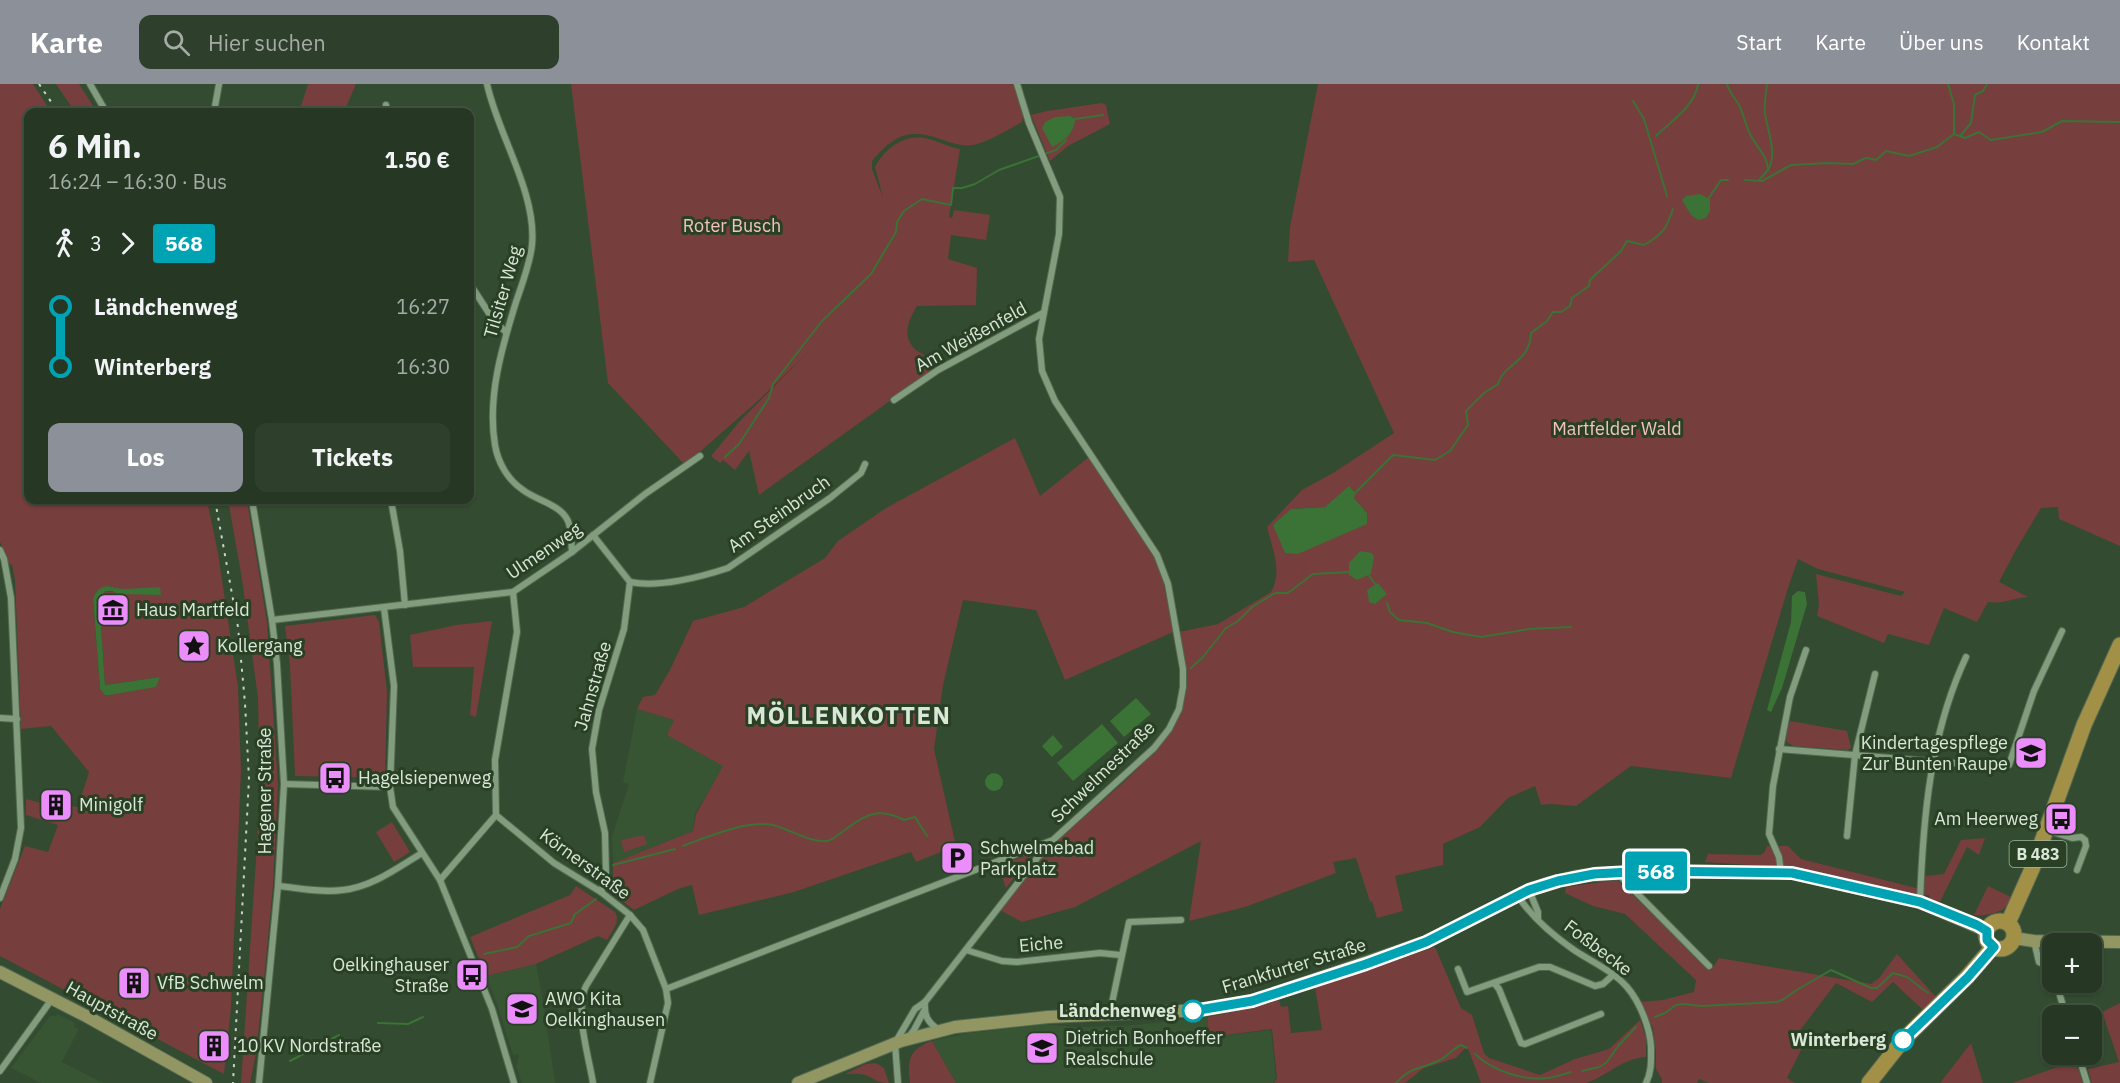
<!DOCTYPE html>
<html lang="de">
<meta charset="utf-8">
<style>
body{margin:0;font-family:"IBM Plex Sans",sans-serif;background:#2e3f2c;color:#f1f3f6;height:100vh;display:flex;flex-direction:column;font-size:22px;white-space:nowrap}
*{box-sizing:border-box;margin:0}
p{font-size:20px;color:#a4aca6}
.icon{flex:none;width:33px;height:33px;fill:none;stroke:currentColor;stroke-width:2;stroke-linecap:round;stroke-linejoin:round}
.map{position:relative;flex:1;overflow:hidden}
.details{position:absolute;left:24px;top:24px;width:450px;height:396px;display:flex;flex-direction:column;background:#263824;border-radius:12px;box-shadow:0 2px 4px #0004,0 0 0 2px #425241}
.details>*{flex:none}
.badge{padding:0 12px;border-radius:4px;font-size:21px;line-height:39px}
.controls{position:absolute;left:2042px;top:849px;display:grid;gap:12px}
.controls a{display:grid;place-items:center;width:60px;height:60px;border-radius:12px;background:#263824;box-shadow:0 2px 4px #0004,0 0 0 2px #425241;font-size:30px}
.map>.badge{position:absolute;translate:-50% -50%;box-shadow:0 0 0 3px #fff}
.legs{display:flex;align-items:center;gap:9px;height:66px;padding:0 24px;font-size:20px}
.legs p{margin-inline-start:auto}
.head{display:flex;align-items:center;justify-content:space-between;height:102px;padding:0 24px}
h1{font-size:33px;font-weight:800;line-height:45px}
.action{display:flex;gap:12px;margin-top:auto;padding:12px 24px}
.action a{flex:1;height:69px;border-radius:12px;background:#8c9099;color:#fff;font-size:24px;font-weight:800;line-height:69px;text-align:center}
.action a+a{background:#2e3f2c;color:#f1f3f6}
ul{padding:0 24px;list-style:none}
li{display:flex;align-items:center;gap:21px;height:60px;font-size:22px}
li i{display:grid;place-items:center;width:9px;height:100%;margin:0 8px;background:currentColor}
li i::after{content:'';width:15px;height:15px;margin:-8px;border:4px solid;border-radius:50%;background:#263824}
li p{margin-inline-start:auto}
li:first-child i{background:linear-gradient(#0000 50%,currentColor 0)}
li:last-child i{background:linear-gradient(currentColor 50%,#0000 0)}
header{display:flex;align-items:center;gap:36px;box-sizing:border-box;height:84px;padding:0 30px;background:#8c9099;color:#fff}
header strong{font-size:28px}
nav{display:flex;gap:33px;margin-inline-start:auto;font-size:21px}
.search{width:420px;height:54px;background:#2e3f2c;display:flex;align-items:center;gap:15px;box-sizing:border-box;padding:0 21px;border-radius:12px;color:#a4aca6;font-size:22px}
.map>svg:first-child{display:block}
.built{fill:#375433}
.green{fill:#763e3d;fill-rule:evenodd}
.water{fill:#3b7235}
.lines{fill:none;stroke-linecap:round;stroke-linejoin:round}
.stream{stroke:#3b7235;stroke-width:2}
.street-casing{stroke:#536851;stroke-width:8}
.secondary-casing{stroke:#536851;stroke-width:14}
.primary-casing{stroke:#536851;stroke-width:17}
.street{stroke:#829d7e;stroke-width:6}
.secondary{stroke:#929662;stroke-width:12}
.primary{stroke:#a19045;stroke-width:15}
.rail{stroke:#c7d6c5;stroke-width:2;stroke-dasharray:3 6;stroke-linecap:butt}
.line-1-casing{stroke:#fff;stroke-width:14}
.line-1{stroke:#00a3b4;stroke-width:9}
.stop-1-dot{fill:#fff;stroke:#00a3b4;stroke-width:3}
.labels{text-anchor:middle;stroke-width:6;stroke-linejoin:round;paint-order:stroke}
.shield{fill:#294025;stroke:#a4b5a2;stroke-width:1.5}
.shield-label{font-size:16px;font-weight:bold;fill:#d9e7d7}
.park-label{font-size:18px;fill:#f3c2c0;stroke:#294025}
.street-label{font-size:18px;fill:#d9e7d7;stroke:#294025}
.poi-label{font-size:18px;fill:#d9e7d7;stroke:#294025;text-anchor:start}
.stop-label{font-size:18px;font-weight:bold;fill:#d9e7d7;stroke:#294025;text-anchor:end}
.district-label{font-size:24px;font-weight:bold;letter-spacing:1.5px;fill:#d9e7d7;stroke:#294025}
</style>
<header>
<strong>Karte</strong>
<div class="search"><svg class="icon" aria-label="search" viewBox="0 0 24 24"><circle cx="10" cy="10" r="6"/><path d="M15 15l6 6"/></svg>Hier suchen</div>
<nav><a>Start</a><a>Karte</a><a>Über uns</a><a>Kontakt</a></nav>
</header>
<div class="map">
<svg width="2120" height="999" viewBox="0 0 2120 999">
<rect width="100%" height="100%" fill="#334b30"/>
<g class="built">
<path d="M637 625 674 636 668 651 724 682 695 729 693 747 613 779 612 752 629 700 623 698Z"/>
<path d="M536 880 544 922 555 999H522L516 982 519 973 518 970 513 971 496 917 486 892Z"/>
<path d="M57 930 75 939 74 943 79 945 62 978 103 999H41L11 984 50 932H56Z"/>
<path d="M1208 933 1209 947 1219 952 1271 946 1276 993 1273 999H956L932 957 969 949 1047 940 1075 943 1135 941Z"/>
</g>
<g class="green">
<path d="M0 0H33L51 28H28V416H207L218 469 238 603 241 687 231 923 224 990 0 872V825L25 762 48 768 58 741 26 731V715L41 719 78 723 89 688 51 642 21 645 15 496 12 481 9 480 0 458ZM108 502 123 505 114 508 105 507 101 515 100 526 105 601 160 593 155 603 105 611 100 605 93 514 97 507Z"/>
<path d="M56 0H79L97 28H75Z"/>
<path d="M308 0H356L344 28H299Z"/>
<path d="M571 0H1014L1023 32 1022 38C1009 45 987 59 972 61 962 63 949 58 940 55 908 43 892 53 872 77V85L883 114 875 83C885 65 902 51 924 54 936 56 948 63 960 65L949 133 952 134 954 126 990 131 986 156 951 151 948 175 977 184 976 221 917 222C908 237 901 253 917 267 918 267 925 272 926 272 929 276 931 282 933 286L759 411 749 367 735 386 723 376 720 379 711 372 739 338 810 266 760 315 685 381 608 299Z"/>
<path d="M1318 0H2120V462L2059 435 2058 423 2041 424 2017 464 1999 498 2028 513C2012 514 2006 520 1988 518L1977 538 1944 524 1929 561 1888 550 1884 559 1817 532 1819 520 1816 490 1901 512 1905 508 1818 485 1798 475 1788 504 1731 694 1631 682 1576 722 1550 720 1541 721 1535 702 1508 714 1480 743 1443 760V781L1395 792 1403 827 1377 834 1372 817 1370 818 1356 774 1333 778 1336 789 1245 823 1189 837 1201 757 1075 823 1022 838 1000 826C1019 802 1037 776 1059 755 1094 722 1166 670 1181 625 1190 600 1184 574 1179 548L1218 540 1271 508C1283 488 1272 464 1267 443L1302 406 1333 389 1394 349 1314 176 1288 178 1290 143ZM1354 414 1367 429 1291 425 1325 423Z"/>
<path d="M1102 19 1106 21 1110 40 1068 62 1050 77 1031 31 1047 27Z"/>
<path d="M1015 354 1040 412 1089 373 1154 472 1164 501 1173 548 1065 596 1036 526 963 516 943 601 934 665 956 762 916 778 911 768 794 808 699 831 692 801 678 805 634 826 613 810V779L693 747 696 730 723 682 667 651 674 636 637 625 643 613 655 611 670 586 693 537 744 523 825 474 838 457 886 424Z"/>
<path d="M228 416H247L267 538 278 701 273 801 266 876 256 969 250 999H241L260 716 258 614 242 495Z"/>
<path d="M375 531 379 538 387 608 385 694 295 692 290 582 285 542Z"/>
<path d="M492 537 476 633 470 631 474 583H413L410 551 456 541Z"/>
<path d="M1790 637 1847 647 1851 663 1848 666 1793 662 1787 658 1786 653Z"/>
<path d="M392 738 410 768 394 778 376 748Z"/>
<path d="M644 751 647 760 624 768 621 756Z"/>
<path d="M1985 754 1979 771 1967 763 1940 818 1930 815 1929 811 1908 809 1797 784 1705 778 1708 770 1760 771 1764 769 1767 762H1788L1801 775 1920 805 1925 802V792L1944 790 1961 756Z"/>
<path d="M1030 770 1032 772 1006 804 998 782Z"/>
<path d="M1617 796 1711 886 1719 874 1871 900 1879 894 1897 870 1936 913 1923 926 1893 898 1872 918 1836 899 1798 949 1806 956 1787 994 1795 999H1709L1699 995 1697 999H1662V995L1656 985V969L1653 944 1639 918 1663 916 1694 908 1696 896 1625 830 1593 822 1565 809 1566 803Z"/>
<path d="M576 802 615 828C621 837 612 848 607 856L598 852 536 880 486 892 470 853 570 811Z"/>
<path d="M1988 802 2011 813C2009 816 2009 819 2007 822 2001 829 1982 833 1974 831Z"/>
<path d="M1435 863 1461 924 1472 931 1484 969 1489 974 1540 991 1575 975 1609 965 1640 936 1646 954V973C1620 975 1608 992 1586 999H1481L1467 962 1456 974 1424 984 1405 999H1274L1277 994 1272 945 1218 952 1208 945V933L1252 924 1279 916 1281 923 1288 922 1291 949 1322 946 1315 903Z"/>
<path d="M2120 919V999H2092L2088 985 2119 978 2102 928Z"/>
<path d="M932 957 956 999H910C907 976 909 965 932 957Z"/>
<path d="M1971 959 1983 999H1940Z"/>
<path d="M2075 977 2083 999H2012Z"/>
<path d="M876 979 884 984 889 999C875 999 877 995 865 991 858 989 852 990 845 990L866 980Z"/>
</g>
<g class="water">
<path d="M1070 32 1075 35C1074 50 1064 57 1052 63L1042 44 1045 38 1055 33Z"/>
<path d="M1700 110 1710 115V127L1706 134 1698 136 1691 131 1682 116 1686 112Z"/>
<path d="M1349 402 1355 409 1354 414 1367 429V440L1298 470 1285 469 1273 441 1291 425 1325 423Z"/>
<path d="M1360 467 1372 469 1374 473 1371 490 1357 496 1349 491V479Z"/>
<path d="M1378 499 1387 510 1375 520 1369 518 1367 506Z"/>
<path d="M108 502 123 505 160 503 161 511 118 510 112 507H105L101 515 100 526 105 601 160 593 156 603 110 611H105L100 605 93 514C97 506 99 503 108 502Z"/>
<path d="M1798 507 1805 508 1807 520 1782 604 1771 628 1767 626 1791 538 1792 512Z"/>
<path d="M1136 614 1151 630 1124 653 1110 637Z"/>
<path d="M1102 640 1118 659 1073 697 1057 679Z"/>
<path d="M1053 651 1063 663 1052 673 1042 662Z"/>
<circle cx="994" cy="698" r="9"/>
</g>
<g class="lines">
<g class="stream">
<path d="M1727 0C1729 8 1735 14 1739 21 1744 31 1746 43 1751 52 1757 63 1768 73 1768 86L1759 96"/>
<path d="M1767 0C1766 9 1764 20 1765 29 1767 46 1778 69 1768 86"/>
<path d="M1948 0 1954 20V50"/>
<path d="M1633 17 1644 35 1667 112"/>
<path d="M1075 35 1103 31"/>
<path d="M1656 52C1671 37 1695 22 1698 0"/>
<path d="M1960 52 1971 39 1975 11 1983 7 1987 0"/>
<path d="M1745 96 1762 97 1791 81 1828 79 1853 80 1866 74 1876 76 1886 67 1909 72 1937 63 1954 50 1965 54 1979 48 1991 56 2042 48 2062 37 2120 38"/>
<path d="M1708 115 1721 96H1728"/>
<path d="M725 373 739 360 769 314 773 300 822 237 871 190 896 148 897 138 904 127 922 115 951 121 953 104H962L975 100 999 86 1056 66 1066 56"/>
<path d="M1355 409 1393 371 1435 376 1450 367 1468 341 1466 327 1484 309 1498 300C1504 279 1530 279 1531 249L1547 237 1553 228H1561L1570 222 1572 214 1589 202 1590 196 1621 167 1627 157 1644 161C1662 151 1667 144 1673 125"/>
<path d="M1369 492 1377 502"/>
<path d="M1387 519 1390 528 1399 536 1427 539 1453 548 1481 553 1529 545 1571 543"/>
<path d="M1191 584 1203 573 1226 544 1238 537 1252 523 1275 509H1288L1313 490 1349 488"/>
<path d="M683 762C707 753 746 736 773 741 788 745 812 759 826 757 834 756 840 749 846 745 866 730 880 723 904 736L915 733 927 752"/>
<path d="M613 781 675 765"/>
<path d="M484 870 517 863 529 852 571 839 575 830 596 815"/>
<path d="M1655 933 1665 929 1676 921 1682 920 1702 922 1777 918 1784 915 1795 907 1831 886 1871 904H1877L1893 889 1907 893 1928 909"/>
<path d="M378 939 408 940 423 933"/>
<path d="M1475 970C1493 987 1523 997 1548 994 1555 993 1564 990 1571 988"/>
<path d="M290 977 339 951"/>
<path d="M1582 987 1599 983 1606 979 1619 961 1636 943"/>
<path d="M1396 999C1411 982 1419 986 1438 977 1447 973 1452 965 1461 961L1467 964"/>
</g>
<g class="street-casing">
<g id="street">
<path d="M90 0 106 28"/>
<path d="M487 0C498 51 537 109 532 161 530 180 522 200 516 218 502 263 487 313 495 361 498 379 508 396 523 406 537 417 564 421 569 440 572 449 571 459 572 468"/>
<path d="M386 21 387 28"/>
<path d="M214 28 219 0"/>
<path d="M470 200 494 237 506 248"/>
<path d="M894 316 938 286 1043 229"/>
<path d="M252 416 272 536 277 580 284 700 278 802 259 999"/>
<path d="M391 416 400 467 405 521"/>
<path d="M593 451 630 498 624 545 599 626 592 665 596 708 605 749 606 791 601 808"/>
<path d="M0 466 4 475 11 514 21 744 15 775 0 814"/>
<path d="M630 498C658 504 701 493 728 484L830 414 861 389 865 380"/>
<path d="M384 524 394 602 390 703"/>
<path d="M272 536 513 508 572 468 645 410 700 372"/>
<path d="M0 634 17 635"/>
<path d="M1779 665 2003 683 2009 681 2034 607 2062 547"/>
<path d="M284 700 390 703 393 723 440 796 492 925 514 999"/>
<path d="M496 731 554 779 601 808 630 831 643 846 666 905 668 919 650 999"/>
<path d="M2046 746 2072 754 2081 753 2085 756 2086 762 2077 786"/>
<path d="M1847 752 1855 671 1875 590"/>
<path d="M1781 789 1779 773 1769 750 1773 702 1790 613 1806 566"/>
<path d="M1619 791 1709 882"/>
<path d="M440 796 496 731 495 676 517 548 513 508"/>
<path d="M278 802C299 804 321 809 343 806 372 803 397 784 422 769"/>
<path d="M1529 806 1538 828V834"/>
<path d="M1518 812C1531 832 1554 852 1574 866 1592 878 1613 887 1627 903 1640 918 1650 944 1651 963 1651 976 1652 987 1646 999"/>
<path d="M1920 818C1923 734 1930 650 1966 573"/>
<path d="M2034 857 2039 878 2052 885"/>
<path d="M966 866 1002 877 1017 878 1100 869 1120 871"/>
<path d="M1458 885 1467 908 1539 883H1550L1595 902 1603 900 1613 891"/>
<path d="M2056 898 2066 932"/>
<path d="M1494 899 1499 905 1521 959 1525 960 1601 930"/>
<path d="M666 905 1053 756 1154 664 1169 645 1179 625 1183 603V585L1168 500 1157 471 1055 317 1042 287 1039 255 1059 150 1060 113 1029 39 1017 0"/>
<path d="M925 918C924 931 927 938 939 946"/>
<path d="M1112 930V919L1129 838 1181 836"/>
<path d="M908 954 914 946 924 927"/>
<path d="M2078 970 2087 999"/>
<path d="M0 987 52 915"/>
<path d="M593 999C589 973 574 926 586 902L630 831"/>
<path d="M898 999 895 959 915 925 925 918 1038 773 1051 759"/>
</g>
</g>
<g class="secondary-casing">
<g id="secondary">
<path d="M2014 854 2034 857 2120 858"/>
<path d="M0 888 86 932 206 999"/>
<path d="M798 999 901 957 955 943 1048 933 1203 926 1252 917 1426 858 1523 809 1546 800 1578 792 1649 787 1792 789 1920 818 1987 847"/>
</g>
</g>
<g class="primary-casing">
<g id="primary">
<circle cx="2000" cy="851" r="14"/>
<path d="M2008 839 2032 785 2084 641 2120 561"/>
<path d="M1869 999 1903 956 1967 893 1993 863"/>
</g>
</g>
<use href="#street" class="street"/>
<use href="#secondary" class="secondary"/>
<use href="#primary" class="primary"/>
<g class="rail">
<path d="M39 0 58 28"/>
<path d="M215 416 238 543 245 619 249 695 233 999"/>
</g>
</g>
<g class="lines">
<g class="line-1-casing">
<path id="line-1" d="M1193 927 1252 917 1366 880 1426 858 1529 806 1558 797 1594 790 1649 787 1792 789 1920 818 1977 841 1987 847V856L1994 863 1968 893 1903 956"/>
</g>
<use href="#line-1" class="line-1"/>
</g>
<defs>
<g id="museum-square" transform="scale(1.725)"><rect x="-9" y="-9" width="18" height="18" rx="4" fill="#eb8dfb" stroke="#294025"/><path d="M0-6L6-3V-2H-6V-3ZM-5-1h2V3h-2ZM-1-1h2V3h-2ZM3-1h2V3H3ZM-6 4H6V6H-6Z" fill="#111"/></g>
<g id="sight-square" transform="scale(1.725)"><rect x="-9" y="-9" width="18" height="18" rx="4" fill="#eb8dfb" stroke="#294025"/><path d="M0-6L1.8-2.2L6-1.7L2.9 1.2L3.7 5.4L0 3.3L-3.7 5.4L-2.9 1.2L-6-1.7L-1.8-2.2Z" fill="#111"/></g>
<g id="school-square" transform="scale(1.725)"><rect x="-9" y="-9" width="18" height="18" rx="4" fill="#eb8dfb" stroke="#294025"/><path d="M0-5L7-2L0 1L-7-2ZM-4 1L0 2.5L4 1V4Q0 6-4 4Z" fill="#111"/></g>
<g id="bus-square" transform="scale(1.725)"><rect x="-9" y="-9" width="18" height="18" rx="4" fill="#eb8dfb" stroke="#294025"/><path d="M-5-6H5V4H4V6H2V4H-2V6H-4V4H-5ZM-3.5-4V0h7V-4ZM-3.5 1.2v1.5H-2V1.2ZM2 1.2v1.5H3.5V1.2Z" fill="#111"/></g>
<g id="building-square" transform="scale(1.725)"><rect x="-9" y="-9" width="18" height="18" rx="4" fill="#eb8dfb" stroke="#294025"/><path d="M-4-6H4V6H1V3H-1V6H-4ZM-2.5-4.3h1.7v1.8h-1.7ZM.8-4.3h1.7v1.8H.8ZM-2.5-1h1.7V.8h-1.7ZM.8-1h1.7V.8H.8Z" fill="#111"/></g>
<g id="parking-square" transform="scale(1.725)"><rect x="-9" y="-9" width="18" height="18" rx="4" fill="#eb8dfb" stroke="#294025"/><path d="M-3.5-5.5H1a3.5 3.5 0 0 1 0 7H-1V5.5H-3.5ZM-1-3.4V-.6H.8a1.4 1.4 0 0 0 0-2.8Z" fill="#111"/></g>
</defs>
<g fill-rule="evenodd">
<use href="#museum-square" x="113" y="526"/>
<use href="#sight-square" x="194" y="562"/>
<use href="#school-square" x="2031" y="669"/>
<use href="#bus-square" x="335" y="694"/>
<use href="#building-square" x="56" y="721"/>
<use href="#bus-square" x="2061" y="735"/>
<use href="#parking-square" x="957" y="774"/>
<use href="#bus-square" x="472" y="891"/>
<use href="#building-square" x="134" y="899"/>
<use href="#school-square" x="522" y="925"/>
<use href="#building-square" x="214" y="962"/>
<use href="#school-square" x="1042" y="964"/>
</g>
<g class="stop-1-dot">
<circle cx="1193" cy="927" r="10"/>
<circle cx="1903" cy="956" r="10"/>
</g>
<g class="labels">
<rect class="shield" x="2009.5" y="757" width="57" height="26" rx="4.5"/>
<g class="shield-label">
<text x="2038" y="776">B 483</text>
</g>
<g class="park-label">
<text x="732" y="148">Roter Busch</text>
<text x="1617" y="351">Martfelder Wald</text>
</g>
<g class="street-label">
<text transform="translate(503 208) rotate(-74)" y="6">Tilsiter Weg</text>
<text transform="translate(971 253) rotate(-29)" y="6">Am Weißenfeld</text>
<text transform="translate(779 430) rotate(-35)" y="6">Am Steinbruch</text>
<text transform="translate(544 467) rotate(-34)" y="6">Ulmenweg</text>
<text transform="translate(593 602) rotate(-74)" y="6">Jahnstraße</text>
<text transform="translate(1103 688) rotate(-44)" y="6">Schwelmestraße</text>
<text transform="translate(265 707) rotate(-90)" y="6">Hagener Straße</text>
<text transform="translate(585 780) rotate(36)" y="6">Körnerstraße</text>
<text transform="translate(1041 860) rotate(-5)" y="6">Eiche</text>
<text transform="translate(1598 864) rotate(37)" y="6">Foßbecke</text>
<text transform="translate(1294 882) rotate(-17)" y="6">Frankfurter Straße</text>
<text transform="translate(112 927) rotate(29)" y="6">Hauptstraße</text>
</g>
<g class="poi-label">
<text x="136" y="532">Haus Martfeld</text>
<text x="217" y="568">Kollergang</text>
<text x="2008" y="665" text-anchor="end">Kindertagespflege<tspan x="2008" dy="21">Zur Bunten Raupe</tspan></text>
<text x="358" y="700">Hagelsiepenweg</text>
<text x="79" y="727">Minigolf</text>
<text x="2038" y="741" text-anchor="end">Am Heerweg</text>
<text x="980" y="770">Schwelmebad<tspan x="980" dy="21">Parkplatz</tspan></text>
<text x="449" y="887" text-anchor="end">Oelkinghauser<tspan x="449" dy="21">Straße</tspan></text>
<text x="157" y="905">VfB Schwelm</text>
<text x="545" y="921">AWO Kita<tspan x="545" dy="21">Oelkinghausen</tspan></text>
<text x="1065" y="960">Dietrich Bonhoeffer<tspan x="1065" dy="21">Realschule</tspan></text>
<text x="237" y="968">10 KV Nordstraße</text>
</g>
<g class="stop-label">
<text x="1176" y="933">Ländchenweg</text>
<text x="1886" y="962">Winterberg</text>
</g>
<g class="district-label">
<text x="849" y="640">MÖLLENKOTTEN</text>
</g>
</g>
</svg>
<div class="controls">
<a>+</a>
<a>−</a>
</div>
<b class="badge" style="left:1656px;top:787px;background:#00a3b4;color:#fff">568</b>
<section class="details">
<div class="head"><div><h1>6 Min.</h1><p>16:24 – 16:30 · Bus</p></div><b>1.50 €</b></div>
<div class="legs"><svg class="icon" aria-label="walk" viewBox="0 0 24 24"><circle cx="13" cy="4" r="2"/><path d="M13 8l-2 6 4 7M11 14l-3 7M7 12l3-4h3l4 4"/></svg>3<svg class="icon" aria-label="forward" viewBox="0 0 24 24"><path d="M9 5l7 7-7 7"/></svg><b class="badge" style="background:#00a3b4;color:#fff">568</b></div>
<ul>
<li><i style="color:#00a3b4"></i><b>Ländchenweg</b><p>16:27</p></li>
<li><i style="color:#00a3b4"></i><b>Winterberg</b><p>16:30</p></li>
</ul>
<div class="action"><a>Los</a><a>Tickets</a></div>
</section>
</div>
